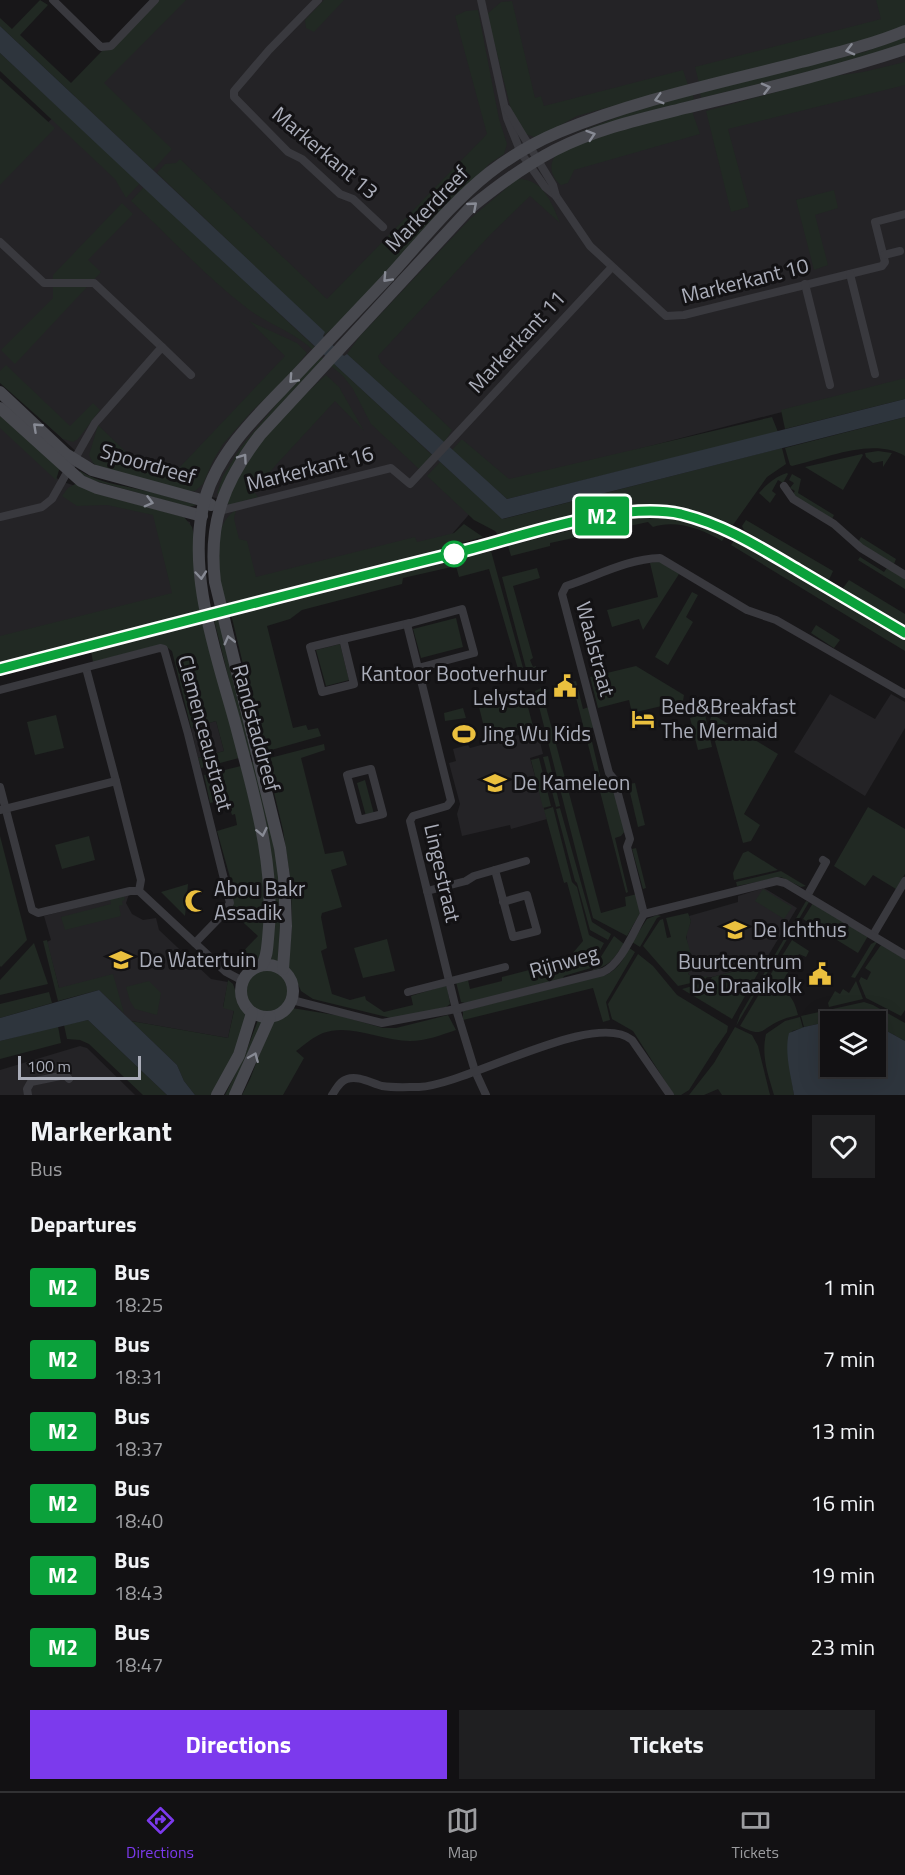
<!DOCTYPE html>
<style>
body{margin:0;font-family:"Titillium Web",sans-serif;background:#1f1f21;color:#f1f3f6;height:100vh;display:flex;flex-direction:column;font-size:22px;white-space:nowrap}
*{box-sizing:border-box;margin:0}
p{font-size:20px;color:#9c9da0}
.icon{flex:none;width:33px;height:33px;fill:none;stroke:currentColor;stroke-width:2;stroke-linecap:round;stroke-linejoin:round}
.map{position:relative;height:1095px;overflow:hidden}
.side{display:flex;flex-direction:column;background:#121113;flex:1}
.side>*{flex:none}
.badge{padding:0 12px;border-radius:4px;font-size:21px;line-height:39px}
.fabs{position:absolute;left:820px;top:1011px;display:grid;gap:12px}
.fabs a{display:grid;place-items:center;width:66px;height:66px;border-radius:0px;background:#121113;box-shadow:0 6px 24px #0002,0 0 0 2px #313133;font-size:30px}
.scale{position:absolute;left:18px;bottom:15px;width:123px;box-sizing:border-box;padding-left:6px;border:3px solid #aaadb9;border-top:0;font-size:16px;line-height:21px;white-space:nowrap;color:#aaadb9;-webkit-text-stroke:4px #131214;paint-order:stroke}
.map>.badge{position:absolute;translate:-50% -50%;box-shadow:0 0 0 3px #fff}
h2{padding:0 30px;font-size:22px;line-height:54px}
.round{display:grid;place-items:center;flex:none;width:63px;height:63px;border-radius:0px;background:#1f1f21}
.overview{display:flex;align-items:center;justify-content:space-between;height:102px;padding:0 30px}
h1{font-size:28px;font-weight:700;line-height:45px}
.primary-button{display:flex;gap:12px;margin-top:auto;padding:12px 30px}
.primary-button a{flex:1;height:69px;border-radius:0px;background:#7c3aed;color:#fff;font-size:24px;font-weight:700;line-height:69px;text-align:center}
.primary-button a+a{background:#1f1f21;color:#f1f3f6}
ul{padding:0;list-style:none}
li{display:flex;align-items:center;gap:18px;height:72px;padding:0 30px}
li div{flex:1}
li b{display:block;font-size:22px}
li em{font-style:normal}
li .badge{min-width:66px;font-weight:700;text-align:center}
.tab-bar{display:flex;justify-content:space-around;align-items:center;height:84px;border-top:2px solid #313133;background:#121113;font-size:16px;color:#9c9da0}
.tab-bar a{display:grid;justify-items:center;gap:3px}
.tab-bar .on{color:#7c3aed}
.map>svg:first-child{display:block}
.built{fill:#242326}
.green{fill:#212923}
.water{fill:#2e353d}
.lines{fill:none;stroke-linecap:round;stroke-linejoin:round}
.street{stroke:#39393e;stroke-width:8}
.secondary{stroke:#47484e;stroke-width:12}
.oneway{stroke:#878a94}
.line-casing{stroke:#fff;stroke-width:14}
.line{stroke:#0ba13b;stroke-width:9}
.stop-dot{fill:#fff;stroke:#0ba13b;stroke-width:3}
.labels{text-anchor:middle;stroke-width:6;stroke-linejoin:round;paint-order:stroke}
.street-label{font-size:21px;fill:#aaadb9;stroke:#131214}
.poi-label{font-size:21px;fill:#aaadb9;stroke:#131214;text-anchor:start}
</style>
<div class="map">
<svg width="905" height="1095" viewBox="0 0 905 1095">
<rect width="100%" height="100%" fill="#181719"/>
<g class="built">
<path d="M174 0H905V380L493 487 439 549 227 601 220 535 226 501 86 461 0 380V169Z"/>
<path d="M0 424 60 481 190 522 200 593 0 648Z"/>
<path d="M830 694 875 719 891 694 905 702V728L865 796 794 752Z"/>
<path d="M216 721 224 751 198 758 191 728Z"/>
<path d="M537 730 543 754 530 758 547 819 511 829 510 825 462 836 457 814 460 804 449 763 456 761 453 749 468 745 470 748Z"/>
<path d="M764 888 797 908 763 964 712 977 695 978 688 974 691 970 686 934 691 921 689 916 738 902V896Z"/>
<path d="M129 894 126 903 132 914 143 920 156 918 159 930 211 979 228 982 223 1007 234 1010 228 1038 131 1021 99 990 59 988 47 942 51 940 44 916Z"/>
<path d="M80 1046 87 1048 135 1095H0V1070Z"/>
</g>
<g class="green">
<path d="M40 0 48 5 20 35 71 83 102 51 159 0H186L104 83 172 149 153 170 0 26V18L12 29Z"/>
<path d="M324 0H344L314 32 306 28 305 20Z"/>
<path d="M876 0H905V28L887 35 699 83 695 67 881 19Z"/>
<path d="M512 1 535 98 541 96 544 106 683 70 688 85 577 116 537 138 523 133 511 109 487 14 501 2Z"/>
<path d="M478 10 499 119 507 144 504 154 489 164 339 323 323 336 325 333 157 173 165 164 176 163 180 159 327 299 487 134 455 16 466 11Z"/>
<path d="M905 37V44L869 57 701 98 700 92 864 52Z"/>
<path d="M0 53 140 183 126 198 115 179 0 71Z"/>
<path d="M905 62V85L728 129 749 207 731 212 706 111 835 76 863 72Z"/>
<path d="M0 78 55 128 0 185Z"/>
<path d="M693 94 694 100 577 133 625 114Z"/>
<path d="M692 111 700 134 574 170 568 183 561 185C551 177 547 163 558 153 574 140 600 136 619 131 644 124 668 118 692 111Z"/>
<path d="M517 179C542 178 552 202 560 223L530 196 490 235 378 356 381 363 452 430 444 443 347 354 360 336 470 219Z"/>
<path d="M144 187 315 347 314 351C295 332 269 325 248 309 206 277 170 237 131 201Z"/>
<path d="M834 190 838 208 815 215 828 265 814 270 796 200Z"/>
<path d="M122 203 133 214 88 260 101 272 15 364 1 350 53 298V275Z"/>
<path d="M249 321 297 343 307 353 288 377 252 411 223 444 213 461 203 484 195 491 186 492 100 468 93 463 89 455 98 425 131 457 174 471 180 467 285 356Z"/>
<path d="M321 357 324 359 327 357 433 456 420 470 371 424 353 389 343 376 324 360 219 495 217 493 223 476 241 447 284 395Z"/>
<path d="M6 365 70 426 93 403 100 410 78 439 73 442 63 439 0 383V371Z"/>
<path d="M326 375 339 387 364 431 335 401 275 466 254 492 258 497 229 505 227 502C246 451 287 411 326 375Z"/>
<path d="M905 378V399L785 429 781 410Z"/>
<path d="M0 411 60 467 56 480 0 428Z"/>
<path d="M772 417 778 432 507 499 452 450 461 440H463L509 479Z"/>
<path d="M905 417V456C873 437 827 458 792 466L790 465 785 448Z"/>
<path d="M782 448 786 464 767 477 733 525C709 515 683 505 658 505 606 504 550 525 500 537L495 531 474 520 427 476 440 462 503 519Z"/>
<path d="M878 451 892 453 883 467V461L873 463 866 457 865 453Z"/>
<path d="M862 454 863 455 843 490 805 467Z"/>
<path d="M80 471C99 483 121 485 142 490 161 494 179 500 197 505L189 507 95 481 80 474Z"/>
<path d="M787 473 788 474 783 483 778 480 772 491 776 494 770 503 759 493C766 485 776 476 787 473Z"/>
<path d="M792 474 801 479 798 493 834 515 832 519 792 495 795 491 790 488 794 483 789 480Z"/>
<path d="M77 483 102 495 184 517 192 527 194 535 203 611 0 663V636L172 593 153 515 107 505 77 506 62 496 68 488Z"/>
<path d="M236 510 234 519 239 539 247 541 256 577 415 537 417 542 454 533 464 524 483 537 440 549 439 554 224 604C220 576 208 527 236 510Z"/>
<path d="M656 514 705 523 727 533 722 541C703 529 675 519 653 527L648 522 550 543V546L511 556 508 546 610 520Z"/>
<path d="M746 520 833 571 829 580 744 530 742 526Z"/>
<path d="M861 537 896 559 894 564 858 542Z"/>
<path d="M735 539 739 540 905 638V651L731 545Z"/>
<path d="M491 551 525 675 520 676 489 569 459 577 456 566 403 578 402 584 302 610 290 619 267 626 293 728 306 725 308 730 318 728 321 736 264 752 231 614Z"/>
<path d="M860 557 884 572 887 568 905 579V589L858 560Z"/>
<path d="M661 561 679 574 643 630 639 619 612 627 607 610 658 597 650 563Z"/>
<path d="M537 568 540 578 513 586 533 658 530 660 533 667 536 666 537 674 528 676 502 577Z"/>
<path d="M849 580 905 614V627L843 588Z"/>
<path d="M692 592 698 595 686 617 693 622 668 665 655 657Z"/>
<path d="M217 618 222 630 253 754 248 756 214 620Z"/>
<path d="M456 618 463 647 421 658 413 629Z"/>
<path d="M206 621 239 758 201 768 198 758 224 751 216 721 191 728 172 651 164 645H159L93 662 91 651Z"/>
<path d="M816 625 840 640 834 648 811 633Z"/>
<path d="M340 644 349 680 326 686 316 650Z"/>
<path d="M636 666 684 695 683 701 632 713 629 700 598 708 590 677Z"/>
<path d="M576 681 583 709 589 707 594 727 589 729 602 784 609 782 613 785 625 831 621 836 615 838 628 892 626 893 572 682Z"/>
<path d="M541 688 601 913 626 906 625 897 637 894 640 913 627 936 593 918 535 691Z"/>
<path d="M525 696 533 726 487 739 479 707Z"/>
<path d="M463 708 466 718 445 721 444 713Z"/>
<path d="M705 714 712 747 698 750 690 718Z"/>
<path d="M712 714 778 754 744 814 760 825 751 841 743 843 711 727 710 720Z"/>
<path d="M56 715 64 748 35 755 27 722Z"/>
<path d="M324 744 325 750 301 758 325 854 343 851 347 865 331 870 342 907 322 913 321 917 327 948 321 951 332 994 350 1000 365 996 366 1000 384 1012 413 1005 411 996 447 985 450 1004 446 1007 395 1019 313 999 301 991 295 977 288 967 292 927 291 883 283 830 266 759Z"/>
<path d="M548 756 560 806 556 807 543 757Z"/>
<path d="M539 758 551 806 543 808 531 760Z"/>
<path d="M255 761 273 826 282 892 278 961 271 960 275 894 250 763Z"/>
<path d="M241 766 264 861V952L258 962 243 970 231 966V964L258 936 232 912 233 888 217 831 237 825 235 814 232 815 227 799 210 803 204 775Z"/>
<path d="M365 780 374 814 366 816 357 783Z"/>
<path d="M635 783 645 825 638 827 628 784Z"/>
<path d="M553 807 572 882 577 887 589 935 604 943 591 968 564 976 562 980 465 1003 461 1002 456 982 468 980 470 989 502 981V977L552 964V960L572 954 583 941 567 882 564 883 544 810Z"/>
<path d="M868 807 905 829V874L896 889 873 875 865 886 834 866Z"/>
<path d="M560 808 592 922 611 934 608 940 590 930 577 883 575 881 556 809Z"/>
<path d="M0 836 27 940 1 967 0 966Z"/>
<path d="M89 836 95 860 62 869 55 845Z"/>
<path d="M636 848 646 888 643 889 632 849Z"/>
<path d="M748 851 778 870 734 880 733 873 743 853Z"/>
<path d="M781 871 806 886 801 887 781 877 737 886 736 882Z"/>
<path d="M188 884 185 916 161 892Z"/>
<path d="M763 889 792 907 784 919 755 901Z"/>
<path d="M124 895 125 900 122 901 123 905 119 906 121 916 65 930 61 917 111 904 110 899Z"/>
<path d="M806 901 809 902 736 1026 740 1015Z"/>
<path d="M813 903 868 936 858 953 803 919Z"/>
<path d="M688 913 691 921 686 937 694 965 688 974 695 978 708 976 704 980 678 986 643 946 660 920 663 919 667 938 671 937 666 918Z"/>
<path d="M657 915 661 916 657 918 640 947 632 942 647 919Z"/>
<path d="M614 936 624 944C613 959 611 965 592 971Z"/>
<path d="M387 939 395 971 363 978 354 948Z"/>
<path d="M47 940 59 988 113 974 124 1013 99 990 58 1001 43 941Z"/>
<path d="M792 940 809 951 806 957 799 954 781 984 769 977Z"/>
<path d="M875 942H877L855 978 851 977 871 944Z"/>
<path d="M34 943 48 984 0 995V980Z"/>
<path d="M881 945 905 959V1010L901 1016 866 998 859 981 861 977 867 980 871 972 865 968Z"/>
<path d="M628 947 635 952 606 1002 610 1020 603 1022 593 988 463 1020V1011L608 974C617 969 626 958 628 947Z"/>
<path d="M638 954 653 966 677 995 728 1026 727 1032 715 1049 689 1090 681 1095H674L633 1031 612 1019 608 1004Z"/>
<path d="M763 964 732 1019 682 989 710 981 712 977Z"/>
<circle cx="267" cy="992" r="22"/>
<path d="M228 980 233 984 239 1001 248 1016 238 1048 213 1095H195L184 1081 177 1065 131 1021 228 1038 234 1011 223 1008Z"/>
<path d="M149 981 161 993 157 1015 135 1009 130 1001 126 987Z"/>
<path d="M767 981C785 991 793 993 798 1015 791 1017 785 1018 779 1021 760 1030 763 1038 740 1026Z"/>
<path d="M856 981 863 999 829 1007 828 1003 835 991 840 994 843 989 849 993Z"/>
<path d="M49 992 52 1003 0 1018V1004Z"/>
<path d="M864 1002 873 1005 905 1023V1041L876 1025V1022L869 1021 858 1015 804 1027 801 1016Z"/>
<path d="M292 1008 341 1016 383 1028H396L448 1015 456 1030C441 1035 426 1041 410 1041 382 1041 350 1023 323 1033 313 1037 304 1045 296 1051L304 1058 283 1095H242L250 1079 272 1022 284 1015Z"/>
<path d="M800 1017 803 1028 792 1031 789 1060 794 1095H774C768 1074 761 1056 766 1034L785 1021Z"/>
<path d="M88 1020 167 1095H143L89 1044 80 1040 67 1039 64 1025Z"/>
<path d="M258 1020 263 1022 230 1095H225L246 1052Z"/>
<path d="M58 1026 61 1043 0 1059V1041Z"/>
<path d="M735 1027 752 1035 758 1046 770 1095H722L718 1089 704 1095H689L714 1063Z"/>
</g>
<g class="water">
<path d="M0 26 325 332 323 336 344 356 347 354 507 499 905 399V417L502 519 164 207 0 53Z"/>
<path d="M99 990 177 1065 184 1081 195 1095H167L88 1020 0 1041V1018Z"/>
<path d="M858 1015 869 1021 831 1022V1066H876V1025L905 1041V1095H794C791 1076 784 1052 789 1033L804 1027Z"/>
</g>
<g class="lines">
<g class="street">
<path d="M53 0 101 47 111 46 155 0"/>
<path d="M318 0 269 50 234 91V97L288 152 302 159 340 194 353 199 383 227"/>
<path d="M481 0 507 118 521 153 545 187 556 196 590 246 666 316 684 315 882 266 885 262 875 222 905 214"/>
<path d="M507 109 553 185 556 196"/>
<path d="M0 242 44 283H94L162 347"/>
<path d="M884 255 900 251"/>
<path d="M850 274 875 374"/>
<path d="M805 284 830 385"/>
<path d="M784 486 793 499 834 524 861 548 905 575"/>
<path d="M219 511 391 468 410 484 612 267"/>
<path d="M0 517 42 507 52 499 95 423 162 347 191 375"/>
<path d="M343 639 354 684 322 692 310 647Z"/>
<path d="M343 639 410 623"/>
<path d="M86 668 116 781"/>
<path d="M418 668 474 653 462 609 407 624 451 801 447 806 413 816 410 821 456 1009 475 1071 486 1095"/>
<path d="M0 690 160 648 164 649 188 734 230 903 224 913 195 943"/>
<path d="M371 769 383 814 359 820 347 775Z"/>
<path d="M0 787 32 910 38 913 130 891H139"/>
<path d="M0 810 116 781 141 880 139 891 226 972 243 981"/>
<path d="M495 870 513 937 537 931 527 895 503 902"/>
<path d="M427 891 466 881 474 876 526 861"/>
<path d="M807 896 826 862 823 860"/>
<path d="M644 914 627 847 630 839 614 779 609 773 562 594 566 586C597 576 627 559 660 558L747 610 776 620 905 694"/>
<path d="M873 935 905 881"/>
<path d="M408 992 505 967"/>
<path d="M292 1000 382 1023 456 1009 603 972C622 963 633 932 644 914L777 881 785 883 905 955"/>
<path d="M28 1095 27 1089 31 1082 65 1075 69 1079"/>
<path d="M332 1095C336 1089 340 1081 347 1079 358 1075 371 1083 382 1086 394 1088 407 1087 419 1087 467 1085 594 1009 632 1040L670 1095"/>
</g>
<g class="secondary">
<path d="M0 392 66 454 92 470 205 501 211 505"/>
<path d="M0 408 81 481 97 488 202 516"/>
<circle cx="267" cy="991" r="26"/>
<path d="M262 965C267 957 267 949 268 939 276 865 254 796 236 726 217 656 185 570 205 499 219 449 262 411 297 374 326 343 356 312 385 281 419 244 450 204 489 173 510 157 535 142 559 132 636 100 720 83 801 62 836 53 871 45 905 31"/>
<path d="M283 969 286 926 284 877 280 848 215 582C208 522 224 482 260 435L469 209C497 186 524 166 555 150 596 129 641 119 685 108 759 90 833 73 905 49"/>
<path d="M217 1095 239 1055 252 1013"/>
<path d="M235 1095 270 1017"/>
</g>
</g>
<defs><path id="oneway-chevron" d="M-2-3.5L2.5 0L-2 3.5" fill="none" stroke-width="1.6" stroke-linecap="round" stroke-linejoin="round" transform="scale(1.5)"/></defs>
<g class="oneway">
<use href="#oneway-chevron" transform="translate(850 50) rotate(166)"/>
<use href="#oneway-chevron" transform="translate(766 88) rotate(-14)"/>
<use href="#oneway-chevron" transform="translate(659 99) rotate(164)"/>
<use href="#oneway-chevron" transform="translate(591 135) rotate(-18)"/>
<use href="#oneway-chevron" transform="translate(473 206) rotate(-41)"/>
<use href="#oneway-chevron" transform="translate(387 278) rotate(133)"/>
<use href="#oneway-chevron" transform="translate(293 379) rotate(133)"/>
<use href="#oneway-chevron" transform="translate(37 427) rotate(-137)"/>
<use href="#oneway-chevron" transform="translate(243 458) rotate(-55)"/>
<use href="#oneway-chevron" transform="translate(149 502) rotate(15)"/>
<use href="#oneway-chevron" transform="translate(201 575) rotate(85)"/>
<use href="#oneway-chevron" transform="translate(229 640) rotate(-104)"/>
<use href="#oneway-chevron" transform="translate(262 832) rotate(78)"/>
<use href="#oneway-chevron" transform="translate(254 1057) rotate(-67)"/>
</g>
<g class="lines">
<g class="line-casing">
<path id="line" d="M0 669C150 630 300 591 451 554 517 539 616 500 681 514 725 525 759 547 798 570 833 591 869 612 905 633"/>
</g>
<use href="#line" class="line"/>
</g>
<defs>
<g id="civic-bare" transform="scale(1.8)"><path d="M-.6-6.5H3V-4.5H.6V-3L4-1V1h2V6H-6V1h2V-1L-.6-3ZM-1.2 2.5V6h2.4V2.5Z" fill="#ebc03e" stroke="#131214" stroke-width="2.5" paint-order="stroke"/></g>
<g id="hotel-bare" transform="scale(1.8)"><path d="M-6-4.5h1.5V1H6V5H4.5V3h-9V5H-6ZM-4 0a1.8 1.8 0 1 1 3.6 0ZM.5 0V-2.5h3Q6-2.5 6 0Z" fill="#ebc03e" stroke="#131214" stroke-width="2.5" paint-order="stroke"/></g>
<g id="stadium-bare" transform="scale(1.8)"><path d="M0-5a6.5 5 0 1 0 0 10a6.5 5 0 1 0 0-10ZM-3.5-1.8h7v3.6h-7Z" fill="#ebc03e" stroke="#131214" stroke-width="2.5" paint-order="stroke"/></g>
<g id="school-bare" transform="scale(1.8)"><path d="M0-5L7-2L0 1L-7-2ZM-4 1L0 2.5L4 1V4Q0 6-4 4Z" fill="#ebc03e" stroke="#131214" stroke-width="2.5" paint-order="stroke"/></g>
<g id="mosque-bare" transform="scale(1.8)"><path d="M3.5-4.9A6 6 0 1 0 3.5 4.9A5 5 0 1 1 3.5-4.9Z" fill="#ebc03e" stroke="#131214" stroke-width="2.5" paint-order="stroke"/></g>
</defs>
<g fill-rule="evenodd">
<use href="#civic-bare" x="565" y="686"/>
<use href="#hotel-bare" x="643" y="719"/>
<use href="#stadium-bare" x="464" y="734"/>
<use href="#school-bare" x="495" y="783"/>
<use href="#mosque-bare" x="196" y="901"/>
<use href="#school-bare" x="735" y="930"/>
<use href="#school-bare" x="121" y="960"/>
<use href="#civic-bare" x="820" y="974"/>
</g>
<circle class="stop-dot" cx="454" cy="554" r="12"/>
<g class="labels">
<g class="street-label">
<text transform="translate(325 153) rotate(40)" y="7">Markerkant 13</text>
<text transform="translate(427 209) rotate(-46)" y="7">Markerdreef</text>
<text transform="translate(745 281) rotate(-14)" y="7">Markerkant 10</text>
<text transform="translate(517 342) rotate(-47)" y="7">Markerkant 11</text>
<text transform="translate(148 464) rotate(16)" y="7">Spoordreef</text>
<text transform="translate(310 469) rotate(-14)" y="7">Markerkant 16</text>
<text transform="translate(595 649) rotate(75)" y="7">Waalstraat</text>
<text transform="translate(256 728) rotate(75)" y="7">Randstaddreef</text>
<text transform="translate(205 733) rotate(75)" y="7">Clemenceaustraat</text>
<text transform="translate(442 873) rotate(77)" y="7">Lingestraat</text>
<text transform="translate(564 962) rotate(-16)" y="7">Rijnweg</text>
</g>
<g class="poi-label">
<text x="547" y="681" text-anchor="end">Kantoor Bootverhuur<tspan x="547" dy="24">Lelystad</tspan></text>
<text x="661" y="714">Bed&amp;Breakfast<tspan x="661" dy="24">The Mermaid</tspan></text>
<text x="482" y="741">Jing Wu Kids</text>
<text x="513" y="790">De Kameleon</text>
<text x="214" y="896">Abou Bakr<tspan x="214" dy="24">Assadik</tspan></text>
<text x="753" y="937">De Ichthus</text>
<text x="139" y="967">De Watertuin</text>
<text x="802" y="969" text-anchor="end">Buurtcentrum<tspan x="802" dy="24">De Draaikolk</tspan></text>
</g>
</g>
</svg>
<div class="fabs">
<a><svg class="icon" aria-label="layers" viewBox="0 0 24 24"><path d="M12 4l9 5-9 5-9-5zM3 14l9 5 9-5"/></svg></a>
</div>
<div class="scale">100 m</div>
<b class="badge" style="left:602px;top:516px;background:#0ba13b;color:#fff">M2</b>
</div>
<section class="side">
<div class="overview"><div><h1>Markerkant</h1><p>Bus</p></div><a class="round"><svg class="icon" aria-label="heart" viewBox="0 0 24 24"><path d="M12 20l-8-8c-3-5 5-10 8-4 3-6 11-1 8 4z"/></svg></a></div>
<h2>Departures</h2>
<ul>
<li><span class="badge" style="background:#0ba13b;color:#fff">M2</span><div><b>Bus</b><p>18:25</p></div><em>1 min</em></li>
<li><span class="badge" style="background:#0ba13b;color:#fff">M2</span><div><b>Bus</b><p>18:31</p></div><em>7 min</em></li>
<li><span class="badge" style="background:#0ba13b;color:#fff">M2</span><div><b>Bus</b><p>18:37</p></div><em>13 min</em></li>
<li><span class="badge" style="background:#0ba13b;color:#fff">M2</span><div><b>Bus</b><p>18:40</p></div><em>16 min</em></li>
<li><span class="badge" style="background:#0ba13b;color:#fff">M2</span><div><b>Bus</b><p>18:43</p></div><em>19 min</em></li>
<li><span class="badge" style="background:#0ba13b;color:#fff">M2</span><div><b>Bus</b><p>18:47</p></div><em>23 min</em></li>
</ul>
<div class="primary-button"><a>Directions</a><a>Tickets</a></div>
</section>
<nav class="tab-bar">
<a class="on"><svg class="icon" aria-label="directions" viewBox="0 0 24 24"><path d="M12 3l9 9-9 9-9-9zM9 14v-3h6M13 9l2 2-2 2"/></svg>Directions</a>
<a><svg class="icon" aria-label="map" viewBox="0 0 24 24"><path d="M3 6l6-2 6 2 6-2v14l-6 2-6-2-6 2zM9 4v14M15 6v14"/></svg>Map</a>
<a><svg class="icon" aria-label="tickets" viewBox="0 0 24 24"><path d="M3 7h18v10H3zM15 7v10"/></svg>Tickets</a>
</nav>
